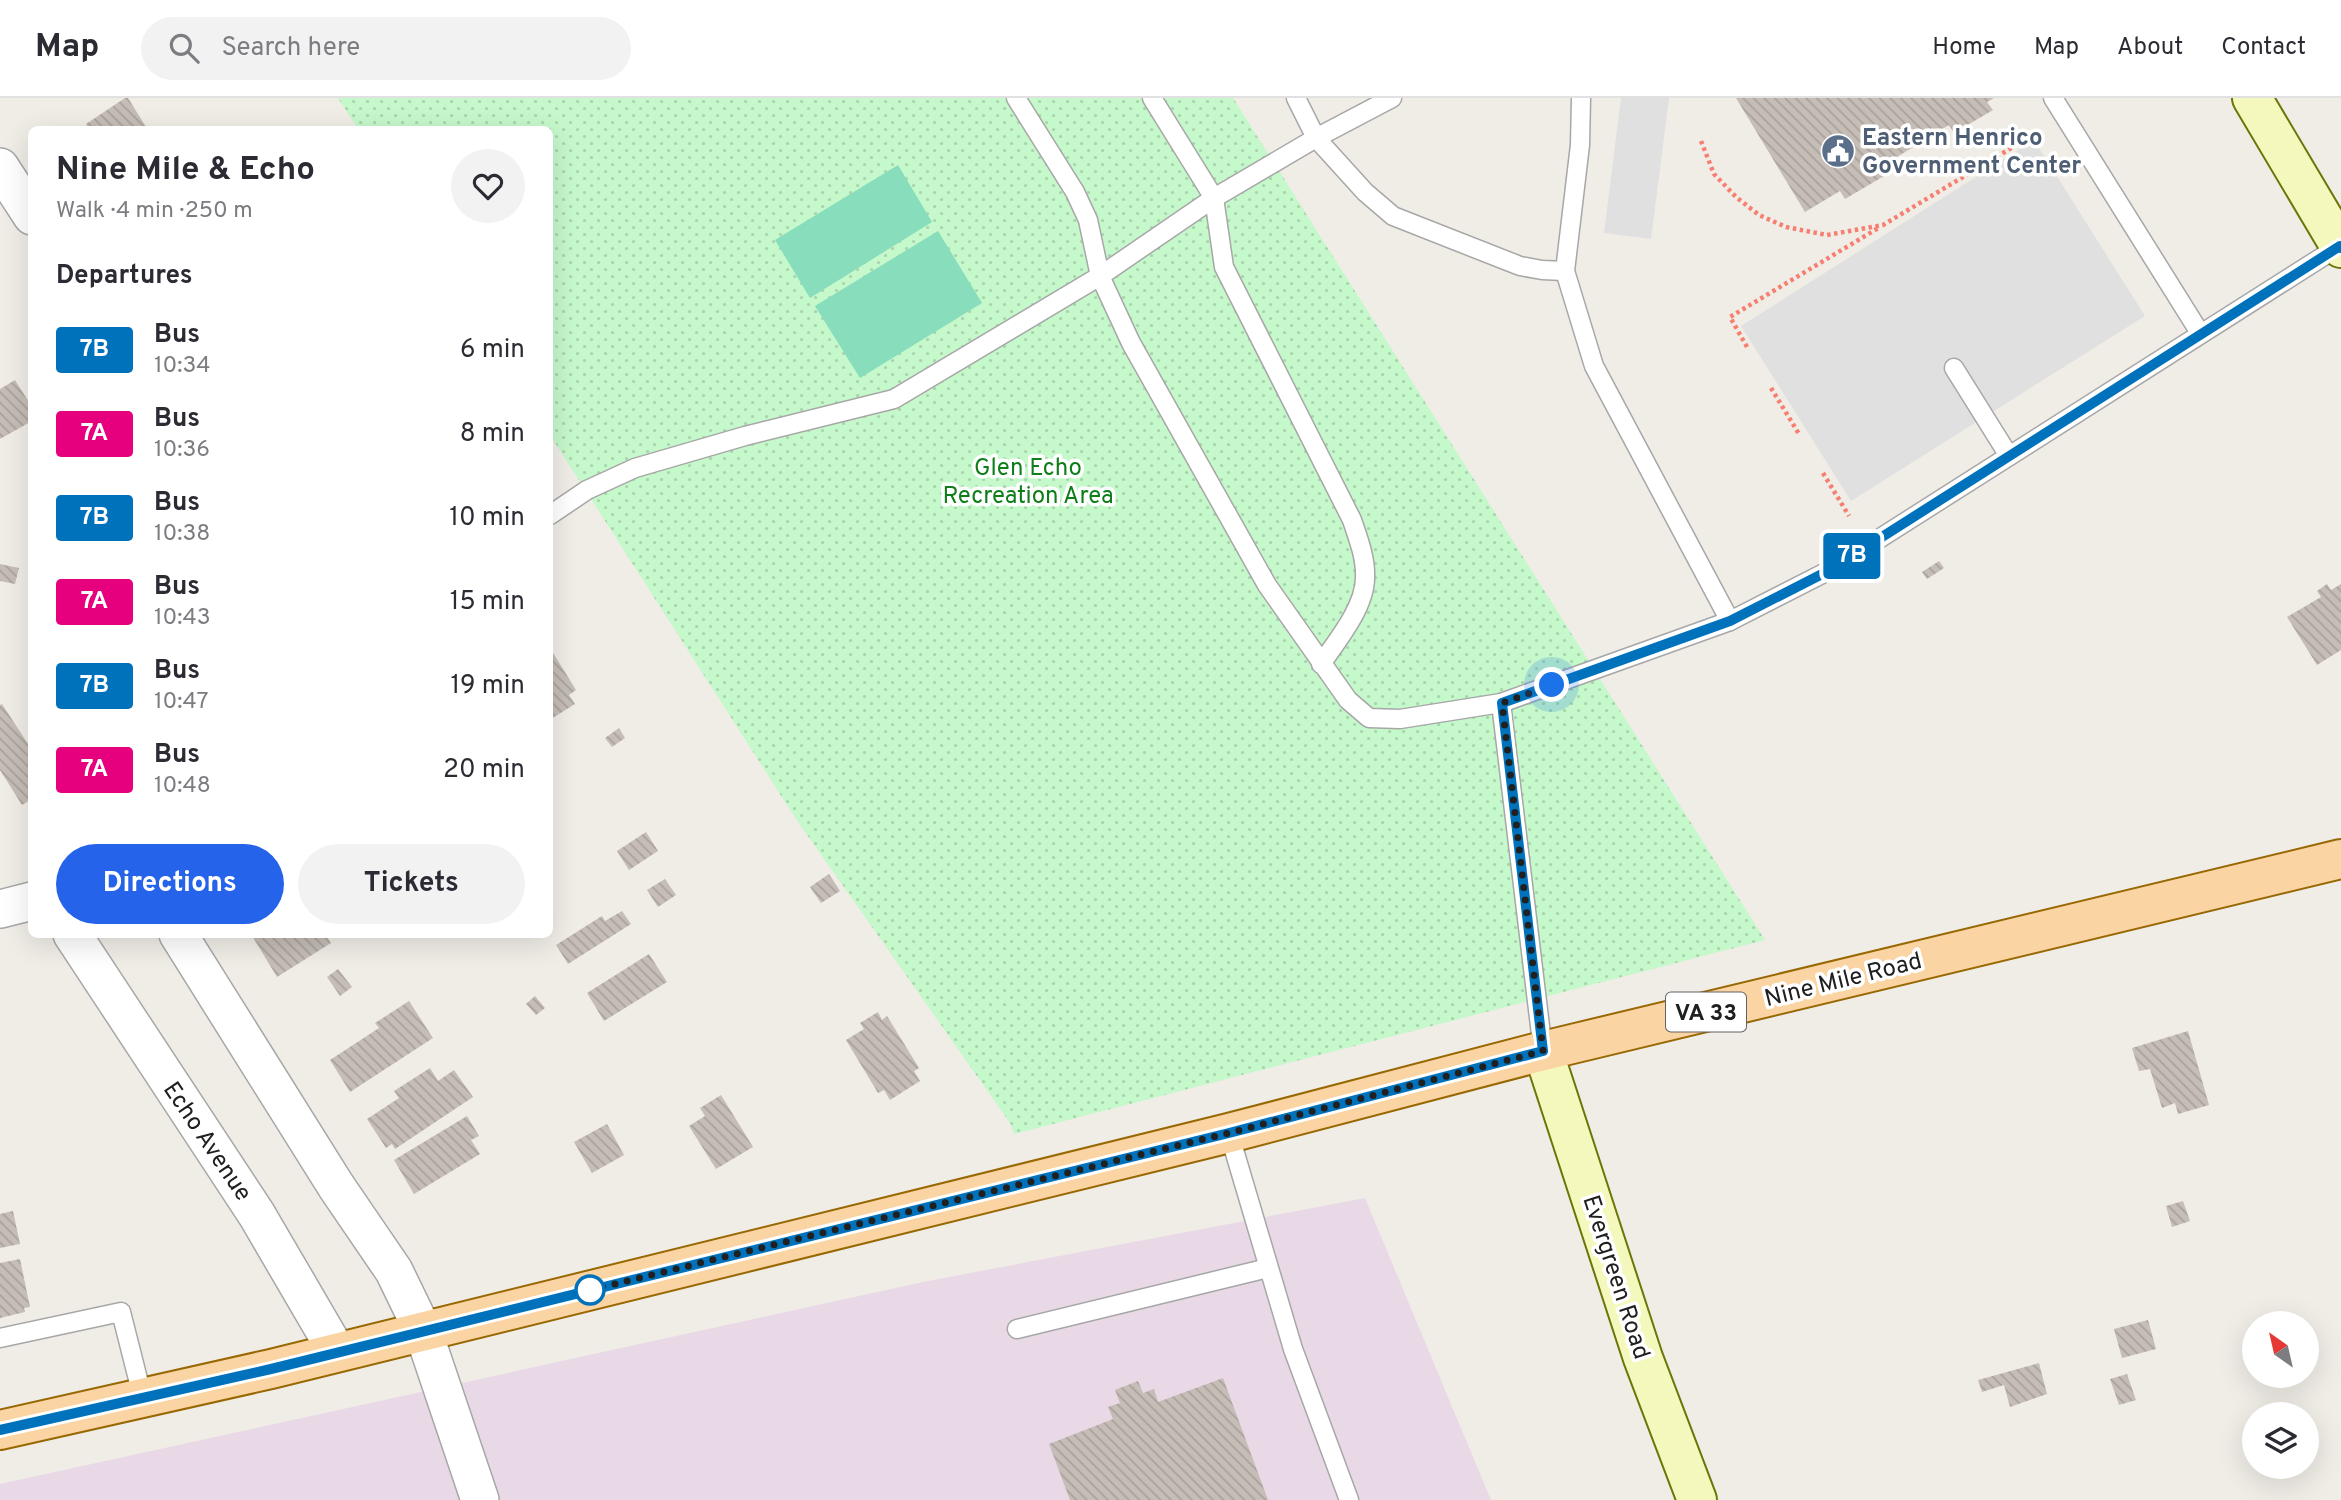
<!DOCTYPE html>
<meta charset="utf-8">
<style>
body{margin:0;font-family:Overpass,sans-serif;background:#f2f2f3;color:#2b2b33;height:100vh;display:flex;flex-direction:column;font-size:26px;white-space:nowrap}
*{box-sizing:border-box;margin:0}
p{font-size:23px;color:#7c7c81}
.icon{flex:none;width:38px;height:38px;fill:none;stroke:currentColor;stroke-width:2;stroke-linecap:round;stroke-linejoin:round}
.map{position:relative;flex:1;overflow:hidden}
.side{position:absolute;left:28px;top:28px;width:525px;height:812px;display:flex;flex-direction:column;background:#fff;border-radius:10px;box-shadow:0 7px 28px #0002}
.side>*{flex:none}
.badge{padding:0 14px;border-radius:5px;font-size:24px;line-height:46px}
.needle{width:46px;rotate:326deg}
.buttons{position:absolute;left:2242px;top:1213px;display:grid;gap:14px}
.buttons a{display:grid;place-items:center;width:77px;height:77px;border-radius:50%;background:#fff;box-shadow:0 7px 28px #0002;font-size:35px}
.you{position:absolute;width:35px;height:35px;margin:-18px;border:5px solid #fff;border-radius:50%;background:#1a73e8;box-shadow:0 0 0 10px #1a73e833}
.map>.badge{position:absolute;translate:-50% -50%;box-shadow:0 0 0 4px #fff}
h2{padding:0 28px;font-size:26px;line-height:63px}
.round{display:grid;place-items:center;flex:none;width:74px;height:74px;border-radius:37px;background:#f2f2f3}
.overview{display:flex;align-items:center;justify-content:space-between;height:119px;padding:0 28px}
h1{font-size:33px;font-weight:700;line-height:52px}
.primary-button{display:flex;gap:14px;margin-top:auto;padding:14px 28px}
.primary-button a{flex:1;height:80px;border-radius:42px;background:#2563eb;color:#fff;font-size:28px;font-weight:700;line-height:80px;text-align:center}
.primary-button a+a{background:#f2f2f3;color:#2b2b33}
ul{padding:0;list-style:none}
li{display:flex;align-items:center;gap:21px;height:84px;padding:0 28px}
li div{flex:1}
li b{display:block;font-size:26px}
li em{font-style:normal}
li .badge{min-width:77px;font-weight:700;text-align:center}
header{display:flex;align-items:center;gap:42px;box-sizing:border-box;height:98px;padding:0 35px;background:#fff;border-bottom:2px solid #e1e1e2}
header strong{font-size:33px}
nav{display:flex;gap:38px;margin-inline-start:auto;font-size:24px}
.search{width:490px;height:63px;background:#f2f2f3;display:flex;align-items:center;gap:18px;box-sizing:border-box;padding:0 24px;border-radius:38px;color:#7c7c81;font-size:26px}
.map>svg:first-child{display:block}
.industrial{fill:#e9d9e6}
.park{fill:url(#park-dots)}
.pitch{fill:#87ddbc}
.parking{fill:#e0e0e0}
.building{fill:url(#building-back-hatch)}
.lines{fill:none;stroke-linecap:round;stroke-linejoin:round}
.lane-casing{stroke:#a7a7a7;stroke-width:21}
.street-casing{stroke:#a7a7a7;stroke-width:40}
.secondary-casing{stroke:#6a7607;stroke-width:42}
.primary-casing{stroke:#986803;stroke-width:42}
.path{stroke:#f77f71;stroke-width:4.5;stroke-dasharray:3.5 3.5;stroke-linecap:butt}
.lane{stroke:#fff;stroke-width:18}
.street{stroke:#fff;stroke-width:37}
.secondary{stroke:#f5f8bc;stroke-width:38}
.primary{stroke:#fad4a2;stroke-width:38}
.line-casing{stroke:#fff;stroke-width:16}
.line{stroke:#0072bc;stroke-width:10}
.walk{stroke:#202020;stroke-width:7;stroke-dasharray:0 12.6}
.stop-dot{fill:#fff;stroke:#0072bc;stroke-width:3.5}
.labels{text-anchor:middle;stroke-width:7;stroke-linejoin:round;paint-order:stroke}
.shield{fill:#fff;stroke:#636363;stroke-width:2}
.shield-label{font-size:23px;font-weight:bold;fill:#202020}
.service-label{font-size:24px;font-weight:bold;fill:#4e5e75;stroke:#fff;text-anchor:start}
.park-label{font-size:24px;fill:#0e7e18;stroke:#fff}
.street-label{font-size:24px;fill:#202020;stroke:#fff}
</style>
<header>
<strong>Map</strong>
<div class="search"><svg class="icon" aria-label="search" viewBox="0 0 24 24"><circle cx="10" cy="10" r="6"/><path d="M15 15l6 6"/></svg>Search here</div>
<nav><a>Home</a><a>Map</a><a>About</a><a>Contact</a></nav>
</header>
<div class="map">
<svg width="2341" height="1402" viewBox="0 0 2341 1402">
<defs>
<pattern id="park-dots" width="8" height="8" patternUnits="userSpaceOnUse" patternTransform="scale(1.75)"><rect width="8" height="8" fill="#c5f8ca"/><path d="M2 2h.1M6 6h.1" fill="none" stroke="#a9d4ad" stroke-width="1.8" stroke-linecap="round"/></pattern>
<pattern id="building-back-hatch" width="6" height="6" patternUnits="userSpaceOnUse" patternTransform="scale(1.75)"><rect width="6" height="6" fill="#c5bdb6"/><path d="M-1 5l2 2M0 0l6 6M5-1l2 2" fill="none" stroke="#a9a29c"/></pattern>
</defs>
<rect width="100%" height="100%" fill="#f0ede7"/>
<path class="industrial" d="M1365 1100 1491 1402H0V1386L923 1184Z"/>
<path class="park" d="M338 0H1233L1765 842 1014 1036 1010 1025 796 721 550 337V32L358 31Z"/>
<g class="pitch">
<path d="M898 67 932 124 810 200 775 142Z"/>
<path d="M938 133 982 205 860 280 815 208Z"/>
</g>
<g class="parking">
<path d="M1621 0H1669L1651 141 1604 135Z"/>
<path d="M2034 42 2145 218 1851 403 1741 228Z"/>
</g>
<g class="building">
<path d="M125 0H128L148 32H89L86 26Z"/>
<path d="M1736 0H1994L1987 4 1993 12 1954 35 1949 27 1879 70 1884 78 1845 101 1840 93 1805 114Z"/>
<path d="M15 282 32 309V323L0 341V291Z"/>
<path d="M1939 463 1944 470 1927 481 1922 474Z"/>
<path d="M0 466 19 470 15 486 0 483Z"/>
<path d="M2327 486 2331 492 2341 486V552L2317 567 2287 519 2321 499 2317 493Z"/>
<path d="M550 550 576 592 569 597 575 606 551 621 550 619Z"/>
<path d="M2 606 32 652V701L22 707 0 672V607Z"/>
<path d="M619 630 625 640 612 649 605 640Z"/>
<path d="M646 734 658 753 629 772 617 753Z"/>
<path d="M829 776 840 793 821 805 810 789Z"/>
<path d="M665 781 676 797 658 809 647 792Z"/>
<path d="M622 813 631 826 568 866 556 847 602 818 605 823Z"/>
<path d="M251 836H325L331 845 277 879Z"/>
<path d="M649 856 667 884 604 923 587 895Z"/>
<path d="M338 871 352 889 340 898 327 879Z"/>
<path d="M535 898 545 910 536 917 526 906Z"/>
<path d="M409 903 433 940 350 994 330 962 379 930 375 925Z"/>
<path d="M878 914 882 922 887 918 919 970 914 973 920 983 890 1002 884 992 878 995 846 942 864 931 860 925Z"/>
<path d="M2188 933 2209 1007 2178 1016 2175 1005 2162 1010 2150 971 2139 973 2132 950Z"/>
<path d="M430 970 438 983 454 972 473 999 395 1051 392 1046 386 1050 367 1021 399 1000 394 993Z"/>
<path d="M721 997 753 1049 716 1071 689 1028 705 1018 700 1010Z"/>
<path d="M467 1018 479 1038 471 1042 480 1056 414 1096 394 1062Z"/>
<path d="M607 1026 624 1057 592 1075 574 1044Z"/>
<path d="M2183 1103 2190 1123 2172 1129 2166 1108Z"/>
<path d="M13 1113 20 1146 0 1150V1116Z"/>
<path d="M20 1161 30 1209 24 1210 25 1214 0 1220V1165Z"/>
<path d="M2148 1222 2156 1251 2122 1260 2114 1231Z"/>
<path d="M2039 1265 2047 1296 2010 1309 2004 1287 1982 1294 1978 1282Z"/>
<path d="M2127 1276 2136 1302 2119 1307 2110 1281Z"/>
<path d="M1223 1280 1268 1402H1070L1049 1346 1113 1321 1108 1309 1120 1305 1115 1292 1138 1283 1143 1295 1154 1291 1158 1304Z"/>
</g>
<g class="lines">
<g class="lane-casing">
<g id="lane">
<path d="M1016 0 1075 94 1088 122 1100 178 1131 245 1267 487 1348 602 1369 620 1400 621 1501 605 1730 523 1830 472 2341 147"/>
<path d="M1152 0 1214 100 1224 169 1352 422C1358 440 1366 460 1365 480 1365 509 1337 543 1321 566"/>
<path d="M1392 0 1316 40 1365 94 1393 118 1520 168 1542 172 1565 173"/>
<path d="M1581 0 1580 47 1565 173 1594 268 1730 523"/>
<path d="M2053 0 2200 235"/>
<path d="M1954 270 2009 358"/>
<path d="M550 417 587 392 635 370 745 338 894 301 1100 178 1214 100 1316 40 1296 0"/>
<path d="M1501 605 1543 953"/>
<path d="M1229 1035 1293 1251 1349 1402"/>
<path d="M1017 1231 1268 1170"/>
<path d="M0 1240 121 1214 143 1301"/>
</g>
</g>
<g class="street-casing">
<g id="street">
<path d="M0 69 32 118"/>
<path d="M0 811 32 803"/>
<path d="M72 836 257 1117 337 1254"/>
<path d="M178 836 336 1088 394 1173 423 1233 480 1402"/>
</g>
</g>
<g class="secondary-casing">
<g id="secondary">
<path d="M2252 0 2341 150"/>
<path d="M1543 953 1643 1260 1697 1402"/>
</g>
</g>
<g class="primary-casing">
<path id="primary" d="M0 1332 271 1271 1229 1035 1543 953 2341 761"/>
</g>
<g class="path">
<path d="M1701 43 1714 76 1736 99 1759 117 1786 129 1827 137 1883 127 2033 37"/>
<path d="M1747 249 1730 219 1880 129"/>
<path d="M1771 290 1799 336"/>
<path d="M1823 375 1849 418"/>
</g>
<use href="#lane" class="lane"/>
<use href="#street" class="street"/>
<use href="#secondary" class="secondary"/>
<use href="#primary" class="primary"/>
</g>
<g class="lines">
<g class="line-casing">
<path id="line" d="M0 1332 271 1271 1229 1035 1543 953 1502 605 1730 523 1830 472 2340 148 2341 150"/>
</g>
<use href="#line" class="line"/>
<path class="walk" d="M590 1192 578 1195 1229 1035 1543 953 1502 605 1552 587"/>
</g>
<defs>
<g id="civic-disc" transform="scale(1.75)"><circle r="9.5" fill="#5c6f8a" stroke="#fff"/><path d="M-.6-6.5H3V-4.5H.6V-3L4-1V1h2V6H-6V1h2V-1L-.6-3ZM-1.2 2.5V6h2.4V2.5Z" fill="#fff"/></g>
</defs>
<g fill-rule="evenodd">
<use href="#civic-disc" x="1838" y="53"/>
</g>
<circle class="stop-dot" cx="590" cy="1192" r="14"/>
<g class="labels">
<rect class="shield" x="1666" y="894.5" width="80" height="39" rx="5"/>
<g class="shield-label">
<text x="1706" y="922">VA 33</text>
</g>
<g class="service-label">
<text x="1862" y="47">Eastern Henrico<tspan x="1862" dy="28">Government Center</tspan></text>
</g>
<g class="park-label">
<text x="1028" y="377">Glen Echo<tspan x="1028" dy="28">Recreation Area</tspan></text>
</g>
<g class="street-label">
<text transform="translate(1843 881) rotate(-14)" y="8">Nine Mile Road</text>
<text transform="translate(208 1043) rotate(56)" y="8">Echo Avenue</text>
<text transform="translate(1617 1179) rotate(72)" y="8">Evergreen Road</text>
</g>
</g>
</svg>
<div class="buttons">
<a><svg class="needle" viewBox="-14 -14 28 28"><path d="M0-13l5 13h-10z" fill="#e53935"/><path d="M0 13l5-13h-10z" fill="#7c7c81"/></svg></a>
<a><svg class="icon" aria-label="layers" viewBox="0 0 24 24"><path d="M12 4l9 5-9 5-9-5zM3 14l9 5 9-5"/></svg></a>
</div>
<div class="you" style="left:1552px;top:587px"></div>
<b class="badge" style="left:1852px;top:458px;background:#0072bc;color:#fff">7B</b>
<section class="side">
<div class="overview"><div><h1>Nine Mile &amp; Echo</h1><p>Walk · 4 min · 250 m</p></div><a class="round"><svg class="icon" aria-label="heart" viewBox="0 0 24 24"><path d="M12 20l-8-8c-3-5 5-10 8-4 3-6 11-1 8 4z"/></svg></a></div>
<h2>Departures</h2>
<ul>
<li><span class="badge" style="background:#0072bc;color:#fff">7B</span><div><b>Bus</b><p>10:34</p></div><em>6 min</em></li>
<li><span class="badge" style="background:#e6007e;color:#fff">7A</span><div><b>Bus</b><p>10:36</p></div><em>8 min</em></li>
<li><span class="badge" style="background:#0072bc;color:#fff">7B</span><div><b>Bus</b><p>10:38</p></div><em>10 min</em></li>
<li><span class="badge" style="background:#e6007e;color:#fff">7A</span><div><b>Bus</b><p>10:43</p></div><em>15 min</em></li>
<li><span class="badge" style="background:#0072bc;color:#fff">7B</span><div><b>Bus</b><p>10:47</p></div><em>19 min</em></li>
<li><span class="badge" style="background:#e6007e;color:#fff">7A</span><div><b>Bus</b><p>10:48</p></div><em>20 min</em></li>
</ul>
<div class="primary-button"><a>Directions</a><a>Tickets</a></div>
</section>
</div>
